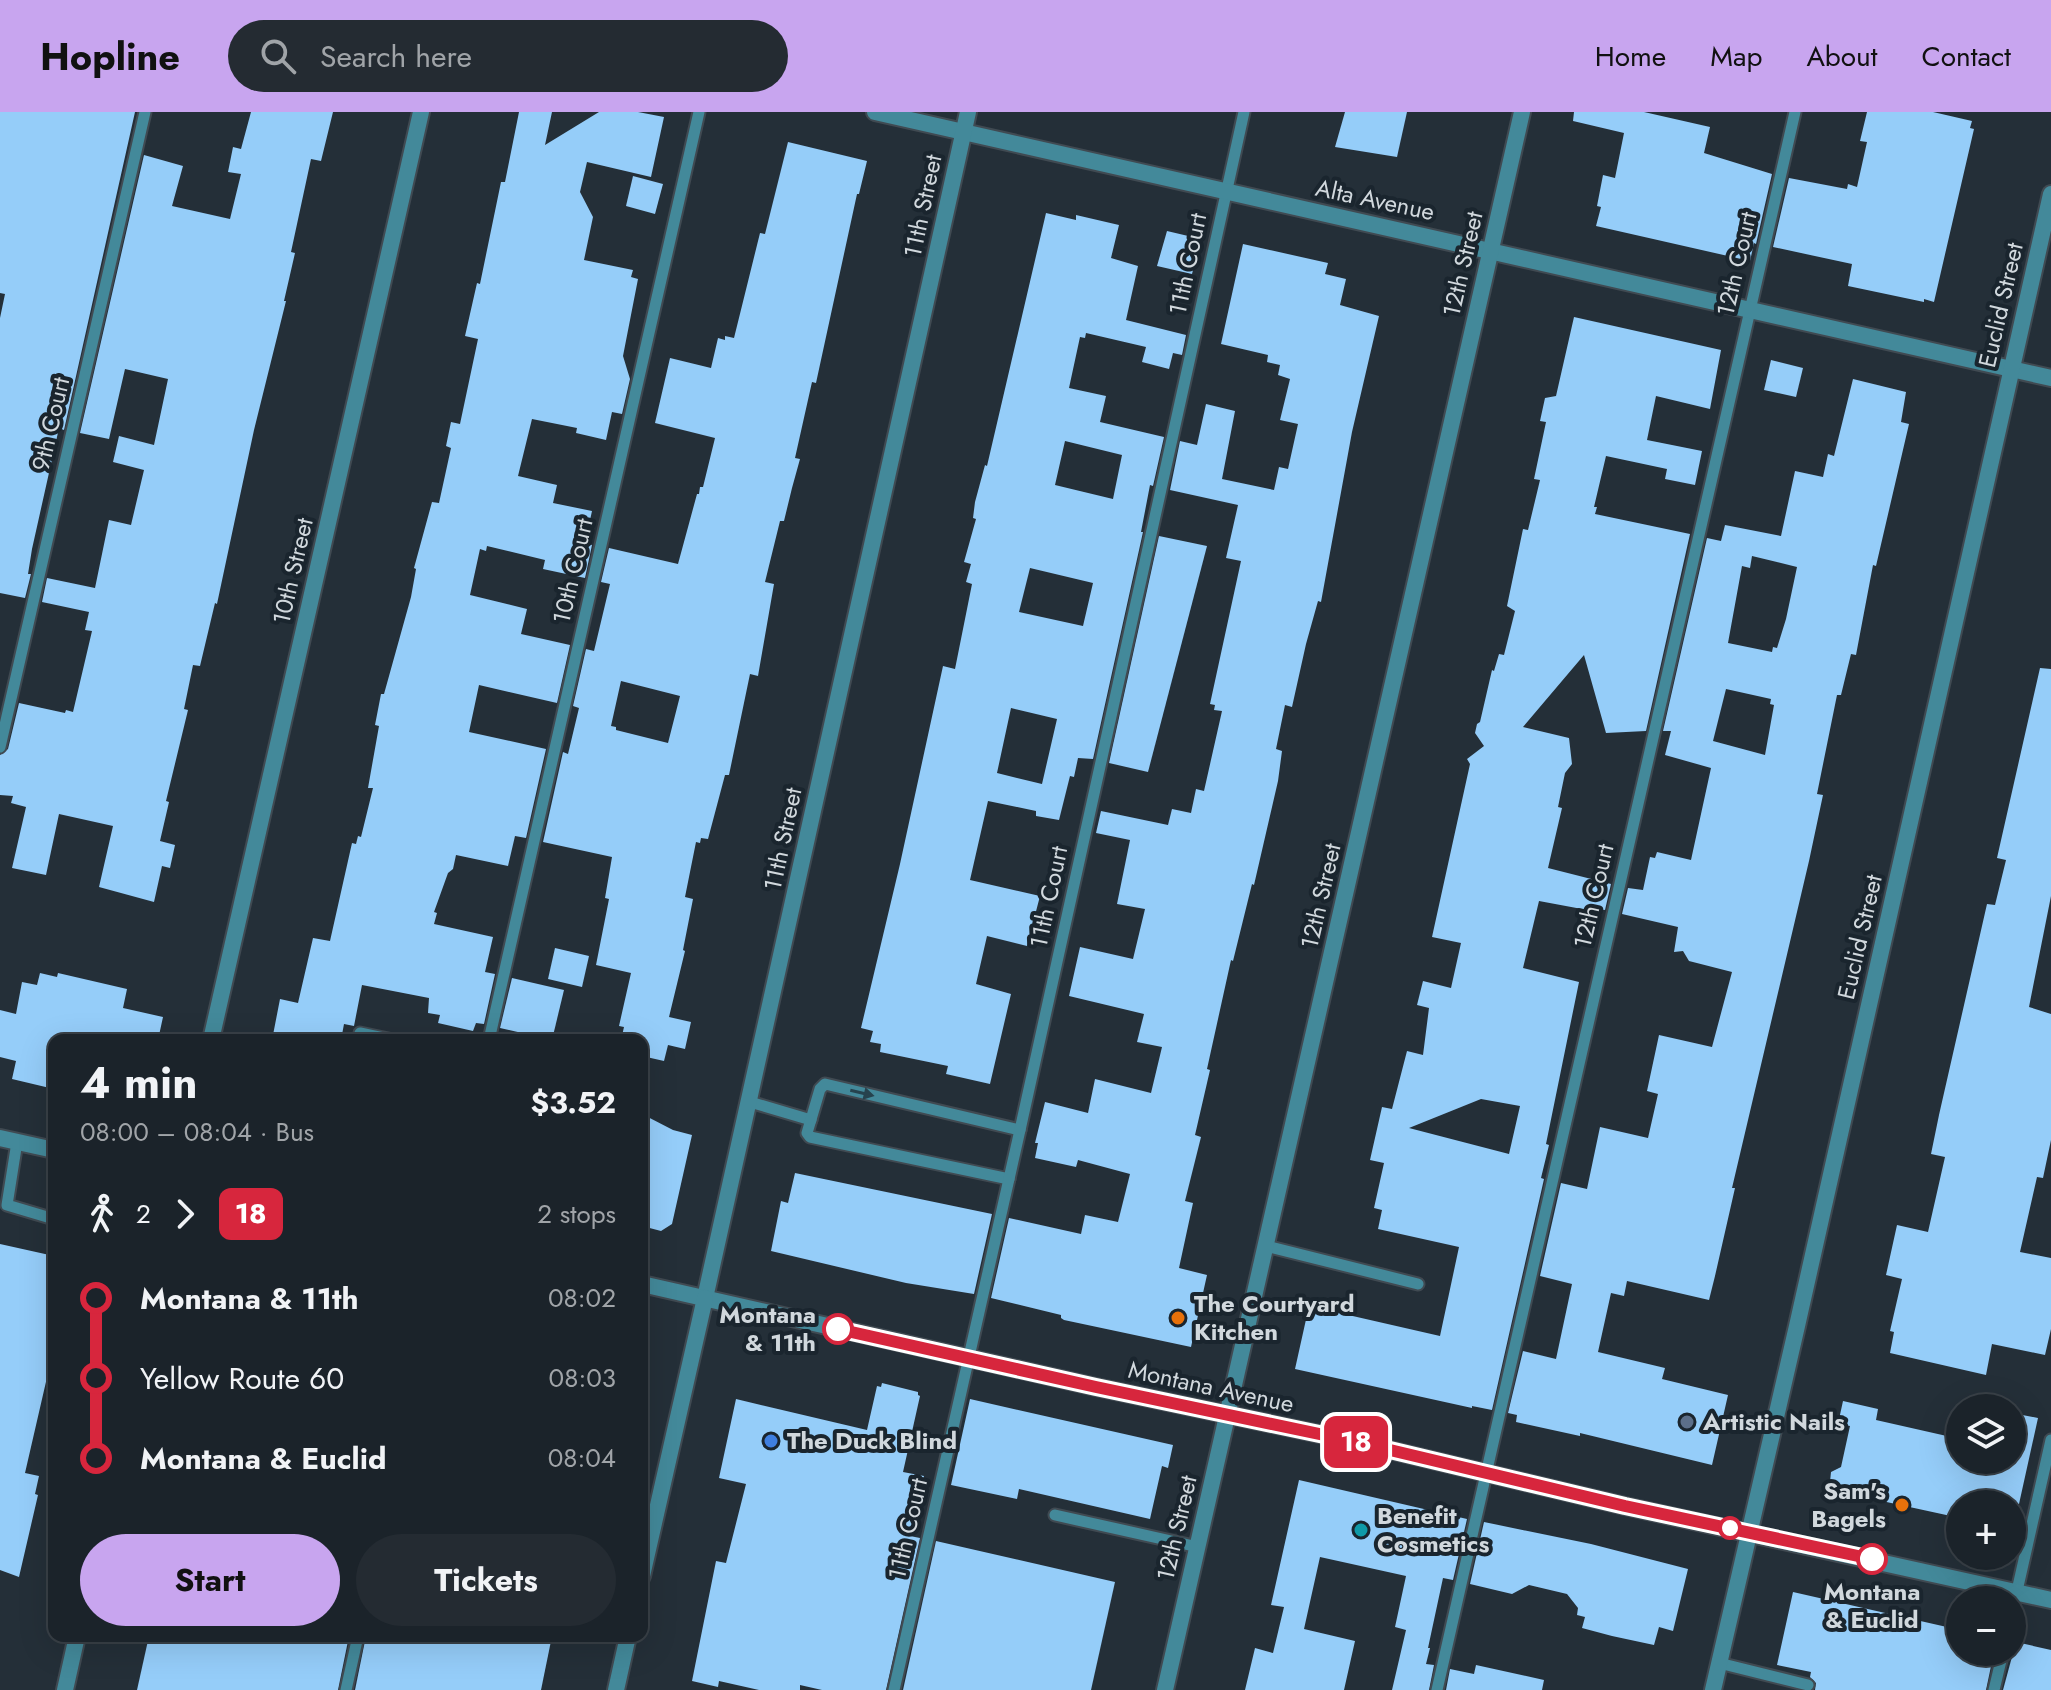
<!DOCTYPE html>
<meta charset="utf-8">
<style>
body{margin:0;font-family:Jost,sans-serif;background:#242b32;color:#f1f3f6;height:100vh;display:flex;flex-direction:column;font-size:30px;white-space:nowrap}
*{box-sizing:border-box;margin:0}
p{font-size:26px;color:#a0a4a8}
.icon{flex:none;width:44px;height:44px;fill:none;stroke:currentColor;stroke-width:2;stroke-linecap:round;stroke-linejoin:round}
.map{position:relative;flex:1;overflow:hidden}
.panel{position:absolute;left:48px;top:922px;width:600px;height:608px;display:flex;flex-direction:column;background:#1b232a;border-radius:16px;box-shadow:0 8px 32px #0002,0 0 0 2px #394047}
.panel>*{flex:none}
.badge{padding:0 16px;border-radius:12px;font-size:28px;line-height:52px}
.controls{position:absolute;left:1946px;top:1282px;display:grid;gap:16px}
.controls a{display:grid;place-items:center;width:80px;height:80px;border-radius:50%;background:#1b232a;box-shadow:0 8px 32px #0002,0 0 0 2px #394047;font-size:40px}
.map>.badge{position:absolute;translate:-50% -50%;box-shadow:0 0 0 4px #fff}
.legs{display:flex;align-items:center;gap:12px;height:88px;padding:0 32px;font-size:26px}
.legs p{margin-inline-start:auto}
.headline{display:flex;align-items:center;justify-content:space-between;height:136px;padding:0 32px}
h1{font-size:44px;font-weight:700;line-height:60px}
.cta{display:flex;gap:16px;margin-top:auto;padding:16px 32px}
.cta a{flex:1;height:92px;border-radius:48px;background:#c8a5ef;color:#111;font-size:32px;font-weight:700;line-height:92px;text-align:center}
.cta a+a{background:#242b32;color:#f1f3f6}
ul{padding:0 32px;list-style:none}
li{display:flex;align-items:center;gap:28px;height:80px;font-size:30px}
li i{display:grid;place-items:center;width:12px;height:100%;margin:0 10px;background:currentColor}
li i::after{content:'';width:20px;height:20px;margin:-10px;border:6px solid;border-radius:50%;background:#1b232a}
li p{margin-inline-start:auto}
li:first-child i{background:linear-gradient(#0000 50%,currentColor 0)}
li:last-child i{background:linear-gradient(currentColor 50%,#0000 0)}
header{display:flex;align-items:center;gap:48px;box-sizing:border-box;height:112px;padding:0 40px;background:#c8a5ef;color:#111}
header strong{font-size:38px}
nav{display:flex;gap:44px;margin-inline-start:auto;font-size:28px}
.search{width:560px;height:72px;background:#242b32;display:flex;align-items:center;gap:20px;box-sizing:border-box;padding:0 28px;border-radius:44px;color:#a0a4a8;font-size:30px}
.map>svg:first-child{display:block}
.building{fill:#95cdf9;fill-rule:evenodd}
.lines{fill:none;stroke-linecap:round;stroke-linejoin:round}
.service-casing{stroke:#404a52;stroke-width:15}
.minor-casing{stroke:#404a52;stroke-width:20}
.tertiary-casing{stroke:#404a52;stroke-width:20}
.service{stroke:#43899a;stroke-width:11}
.minor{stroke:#43899a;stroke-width:16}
.tertiary{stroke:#43899a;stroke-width:16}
.oneway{fill:#26434e}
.line-1-casing{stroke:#fff;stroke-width:18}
.line-1{stroke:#d7263d;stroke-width:12}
.food-dot{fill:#e8710a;stroke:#1a252e;stroke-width:3}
.stop-1-dot{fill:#fff;stroke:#d7263d;stroke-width:4}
.service-dot{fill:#5c6f8a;stroke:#1a252e;stroke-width:3}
.shop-dot{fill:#3f7fe0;stroke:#1a252e;stroke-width:3}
.culture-dot{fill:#0f9aa8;stroke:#1a252e;stroke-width:3}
.labels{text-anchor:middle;stroke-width:8;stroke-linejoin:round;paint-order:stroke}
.street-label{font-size:24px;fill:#d1d8dd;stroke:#1a252e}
.poi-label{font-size:24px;font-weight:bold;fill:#d1d8dd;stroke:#1a252e;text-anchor:start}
.stop-label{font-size:24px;font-weight:bold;fill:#d1d8dd;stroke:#1a252e;text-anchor:end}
</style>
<header>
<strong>Hopline</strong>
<div class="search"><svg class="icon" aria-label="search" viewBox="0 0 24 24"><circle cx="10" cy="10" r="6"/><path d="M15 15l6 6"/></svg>Search here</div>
<nav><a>Home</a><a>Map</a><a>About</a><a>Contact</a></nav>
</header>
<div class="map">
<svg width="2051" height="1578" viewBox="0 0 2051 1578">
<rect width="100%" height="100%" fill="#242f38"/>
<g class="building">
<path d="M0 0H135L64 318 59 316 32 437 28 462H31L25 486 0 481V206L5 182 0 181Z"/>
<path d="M251 0H333L321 49 311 47 291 140 295 141 284 189H286L254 318 217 492 215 491 200 554 193 553 184 597 188 598 166 689 169 690 160 729 175 733 170 756 162 754 154 790 99 775 113 714 59 702 46 763 12 756 26 695 11 691 13 684 0 683V643L8 637 19 591 65 601 66 598 73 600 92 519 85 518 89 500 42 490 47 466 95 476 109 408 131 413 144 358 113 350 119 324 154 333 168 267 125 257 109 327 80 321 144 43 183 54 172 94 230 107 241 62 228 60 233 35 241 37Z"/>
<path d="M519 0H552L545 33 599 0H638L664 5 651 65 587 50 580 80 593 105 584 148 633 158 631 165 638 167 623 244 630 267 622 302 612 300 606 328 576 321 577 316 532 307 518 364 557 373 553 391 592 399 585 431 592 433 585 466 543 457 545 448 487 434 486 439 480 437 470 483 527 497 521 522 570 533 557 591 479 573 469 620 546 637 526 726 515 724 508 754 456 743 453 757 448 761 434 800 437 801 434 812 493 825 485 860 495 862 484 912 476 911 473 919 438 911 440 903 428 901 429 886 362 873 354 914 344 912 341 928H296L273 923 280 887 298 891 313 826 330 829 352 731 356 732 358 724 361 725 373 676H368L379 614 375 613 381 582H384L411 485 416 457 414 456 432 390 439 391 451 336 446 334 451 310 460 312 478 227 465 224 477 171 480 172 501 70H505Z"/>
<path d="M1345 0H1407L1397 45 1335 35Z"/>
<path d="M1574 0H1644L1710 15 1704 41 1772 62 1756 132 1754 131 1750 149 1596 114 1601 95 1597 94 1603 63 1615 66 1624 21 1573 9Z"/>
<path d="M1867 0H1933L1972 9 1970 16 1974 17 1934 190 1924 187V190L1848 174 1852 152 1773 135 1789 66 1847 77 1848 72 1857 75 1867 30 1860 29Z"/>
<path d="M788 30 867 49 859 82H857L816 271 812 270 795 346 800 347 792 376 784 409H780L765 470 774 472 758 564 750 562 729 663H725L708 727 701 726 700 731 696 730 685 785 693 787 683 838 685 839 669 905 691 910 685 937 668 933 664 949 642 944V928H621L624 915 619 914 631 861 596 853 609 787 605 786 612 745 543 730 563 640 568 642 579 596 573 594 586 537 594 539 610 472 601 470 609 436 678 452 697 382H699L700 375H703L715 326 655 311 670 246 711 256 718 226 725 228V224L734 226 760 121 765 122ZM621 569 680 584 668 631 616 618V615L611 614Z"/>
<path d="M633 64 663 72 655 102 626 94Z"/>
<path d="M1046 101 1076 108V103L1119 113 1111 146 1138 154 1126 208 1186 223 1182 243 1173 241 1169 257 1142 250 1146 235 1086 221 1085 226 1080 225 1069 276 1106 284 1100 310 1164 325 1153 374 1150 373 1141 420H1143L1093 647 1078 646 1074 665 1070 664 1059 708 1036 704V699L988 689 970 768 1040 784 1027 834 987 824 976 872 1011 882 990 972 946 962 948 954 880 940 881 932 870 930 873 919 861 916 900 752 943 554 955 557 972 472 966 470 971 452 964 450 976 407 973 406 975 390 985 353 987 354ZM1065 329 1122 343 1113 387 1055 373ZM1030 456 1093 471 1083 514 1019 500ZM1011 596 1057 607 1042 672 997 661Z"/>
<path d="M1167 119 1201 127 1192 162 1157 154Z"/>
<path d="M1243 132 1328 151 1325 162 1346 167 1340 193 1379 204 1352 320 1321 490 1318 489 1306 532 1292 595 1285 593 1276 637 1282 639 1278 669 1254 773 1252 772 1233 849 1231 848 1207 957 1210 958 1195 1023 1201 1025 1185 1089 1193 1091 1179 1156 1207 1163 1191 1235 1064 1208 1061 1206V1203L991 1186 1009 1106 1081 1122 1085 1103 1118 1110 1130 1062 1078 1048 1076 1055 1035 1046 1038 1031H1035L1045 990 1088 1001 1095 967 1151 981 1162 935 1137 930 1144 902 1069 884 1080 835 1133 847 1145 797 1117 792 1130 728 1096 721 1101 699 1168 713 1172 697 1191 701 1196 677 1204 679 1222 599 1214 598 1215 593 1210 592 1241 449 1226 446 1238 393 1170 378 1180 329 1197 333 1206 292 1235 299 1222 367 1274 378 1279 355 1288 357 1298 312 1280 308 1290 267 1278 263 1280 253 1267 250 1268 243 1221 232Z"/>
<path d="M1574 205 1721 238 1710 297 1656 284 1647 328 1702 339 1695 373 1665 367 1667 357 1606 344 1594 395H1597L1595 402 1690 422 1646 619 1606 621 1584 543 1523 615 1569 626 1572 652 1565 661 1558 695 1562 696 1548 756 1611 772 1605 798 1599 797 1598 800 1539 789 1523 856 1579 870 1546 1032 1549 1033 1541 1066 1544 1067 1492 1298 1472 1294V1296L1295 1257 1309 1194 1440 1224 1459 1135 1378 1117 1382 1098 1374 1096 1384 1051 1370 1048 1382 995 1392 997 1407 939 1423 943 1429 896 1417 893 1423 869 1451 876 1461 831 1432 825 1470 652 1467 647 1484 634 1475 621 1477 612 1480 610 1492 558 1494 559 1499 542 1504 543 1515 499 1507 494 1523 417 1528 418 1540 368 1534 367 1546 310 1540 309 1545 286 1556 284ZM1481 987 1520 994 1509 1042 1409 1016Z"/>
<path d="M1771 248 1803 256 1796 285 1764 278Z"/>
<path d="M1853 267 1906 280 1901 310 1909 312 1876 454 1873 453 1856 543 1851 542 1841 583H1837L1817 682 1823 683 1809 749 1732 1076H1735L1715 1164 1709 1188 1627 1169 1624 1184 1611 1181 1598 1240 1665 1256 1662 1267 1728 1283 1712 1353 1580 1321V1324L1516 1310 1517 1303 1508 1301 1523 1239 1556 1247 1572 1172 1540 1164 1561 1071 1587 1077 1600 1015 1648 1026 1658 982 1647 979 1659 923 1712 935 1732 860 1689 849 1683 839 1674 840 1678 815 1622 802 1628 776 1643 778 1650 745 1655 746 1657 740 1691 748 1711 656 1665 643 1671 619H1663L1707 426 1721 429 1725 413 1781 424 1795 359 1823 365 1828 342 1834 344ZM1752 444 1797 455 1786 507 1777 536 1773 535 1772 540 1728 531 1742 454 1750 456ZM1726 577 1771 587 1770 592 1774 593 1765 643 1713 629Z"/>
<path d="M1159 424 1207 434 1148 660 1109 651Z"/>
<path d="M2040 556 2051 557V784L2029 895 2051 902V1028L2043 1066 2037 1065 2020 1140 2051 1146V1217L2045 1243 1992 1232 1986 1263 1890 1241 1894 1220 1890 1219 1902 1167 1886 1163 1897 1113 1928 1120 1945 1045 1931 1042 1939 1003 1987 792 1995 793 2006 748 1997 746Z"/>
<path d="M555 836 589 844 582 875 548 867Z"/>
<path d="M40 861 57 865 58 861 127 877 123 896 163 905 158 928H54V977L12 967 16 949 0 945V898L16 902 22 870 37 873Z"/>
<path d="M512 866 564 878 552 928 500 916Z"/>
<path d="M642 1002 673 1018 692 1023 672 1112 661 1119 642 1114Z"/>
<path d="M795 1061 992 1102 974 1182 906 1171 771 1139 781 1089 788 1091Z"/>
<path d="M0 1132 54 1144V1235L25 1361 39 1364 35 1382 38 1383 19 1465 0 1458Z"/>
<path d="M882 1271 918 1280V1283L920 1284 903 1360 924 1364 910 1424 920 1426 886 1578H822L800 1573V1578H759L719 1569 718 1575 692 1569 716 1449 726 1451 746 1372 719 1366 736 1287 867 1318 877 1274 881 1275Z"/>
<path d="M970 1287 1173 1333 1168 1356 1162 1354 1150 1407 1019 1377 1017 1387 951 1373Z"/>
<path d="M1843 1289 1878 1297 1876 1308 1960 1327V1348H2012V1301L2038 1306 2019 1392H1960V1406L1836 1379 1830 1370 1831 1360 1841 1355 1850 1314 1838 1312Z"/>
<path d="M1299 1368 1467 1407 1453 1468 1443 1466 1428 1536H1430L1426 1552 1434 1553 1429 1578H1392L1406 1518 1395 1515 1406 1464 1320 1445 1304 1517 1355 1529 1344 1578H1245L1255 1536 1273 1541 1284 1495 1271 1493Z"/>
<path d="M1484 1410 1591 1432 1688 1457 1673 1519 1659 1515 1654 1533 1612 1524 1582 1516 1585 1505 1577 1503 1578 1496 1567 1482 1529 1473 1512 1482 1470 1472Z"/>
<path d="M936 1429 1115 1470 1091 1578H903Z"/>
<path d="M1793 1480 1960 1518V1540H1994L1986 1578H1815L1816 1571 1810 1565 1811 1560 1777 1553Z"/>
<path d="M149 1524H349L338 1578H137Z"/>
<path d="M366 1524H552L541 1578H355Z"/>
<path d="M2016 1530 2051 1538V1578H2003Z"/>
<path d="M1476 1553 1544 1568 1542 1578H1446L1450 1557 1474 1562Z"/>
</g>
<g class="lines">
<g class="service-casing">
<g id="service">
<path d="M0 635 145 0"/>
<path d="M360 921 393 928"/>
<path d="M489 928 699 0"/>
<path d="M750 990 811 1008"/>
<path d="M17 1030 7 1093 54 1107"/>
<path d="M1009 1067 810 1025 807 1021 820 977 825 972 1020 1018"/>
<path d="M1266 1134 1418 1172"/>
<path d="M1055 1403 1198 1435"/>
<path d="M2012 1501 2051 1328"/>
<path d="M1719 1551 1808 1573"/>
<path d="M346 1578 358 1524"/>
<path d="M894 1578 1020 1018 1244 0"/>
<path d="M1437 1578 1795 0"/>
<path d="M1994 1578 2003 1540"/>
</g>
</g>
<g class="minor-casing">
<g id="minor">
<path d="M875 0 2051 266"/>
<path d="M211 928 421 0"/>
<path d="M705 1186 968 0"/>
<path d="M65 1578 77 1524"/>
<path d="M1165 1578 1522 0"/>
<path d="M1713 1578 1797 1214 2051 82"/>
</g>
</g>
<g class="tertiary-casing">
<g id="tertiary">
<path d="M0 1026 54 1038"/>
<path d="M642 1172 1096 1275 1348 1328 1625 1394 2051 1488"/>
<path d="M642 1464 705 1186"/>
<path d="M616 1578 628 1524"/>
</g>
</g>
<use href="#service" class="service"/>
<use href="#minor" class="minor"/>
<use href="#tertiary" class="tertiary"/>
</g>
<defs><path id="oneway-solid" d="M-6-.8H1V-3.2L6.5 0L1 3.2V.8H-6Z" transform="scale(2)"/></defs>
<use class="oneway" href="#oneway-solid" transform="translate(862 981) rotate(13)"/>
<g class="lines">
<g class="line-1-casing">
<path id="line-1" d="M838 1217 1096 1275 1348 1328 1625 1394 1872 1447"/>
</g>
<use href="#line-1" class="line-1"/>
</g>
<g class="food-dot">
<circle cx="1178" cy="1206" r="8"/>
<circle cx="1902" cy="1393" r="8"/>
</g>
<g class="stop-1-dot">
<circle cx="838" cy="1217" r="14"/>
<circle cx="1730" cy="1416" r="10"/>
<circle cx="1872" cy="1447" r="14"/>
</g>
<circle class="service-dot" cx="1687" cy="1310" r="8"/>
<circle class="shop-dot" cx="771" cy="1329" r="8"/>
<circle class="culture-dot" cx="1361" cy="1418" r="8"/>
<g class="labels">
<g class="street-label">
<text transform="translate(1375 88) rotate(12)" y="8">Alta Avenue</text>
<text transform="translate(923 94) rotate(-78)" y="8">11th Street</text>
<text transform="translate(1188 152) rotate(-78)" y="8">11th Court</text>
<text transform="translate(1463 152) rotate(-77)" y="8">12th Street</text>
<text transform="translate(1737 152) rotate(-77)" y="8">12th Court</text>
<text transform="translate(2001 193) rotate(-77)" y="8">Euclid Street</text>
<text transform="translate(51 312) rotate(-77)" y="8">9th Court</text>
<text transform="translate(293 459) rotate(-77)" y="8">10th Street</text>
<text transform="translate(573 459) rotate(-77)" y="8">10th Court</text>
<text transform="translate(783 727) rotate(-78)" y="8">11th Street</text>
<text transform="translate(1321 784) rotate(-77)" y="8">12th Street</text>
<text transform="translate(1594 784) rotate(-77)" y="8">12th Court</text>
<text transform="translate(1049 785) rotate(-78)" y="8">11th Court</text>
<text transform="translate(1860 825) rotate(-77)" y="8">Euclid Street</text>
<text transform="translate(1211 1275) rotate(12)" y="8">Montana Avenue</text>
<text transform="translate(1177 1416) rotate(-77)" y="8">12th Street</text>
<text transform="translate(908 1417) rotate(-77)" y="8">11th Court</text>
</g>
<g class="poi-label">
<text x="1194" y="1200">The Courtyard<tspan x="1194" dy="28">Kitchen</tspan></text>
<text x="1703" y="1318">Artistic Nails</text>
<text x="787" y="1337">The Duck Blind</text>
<text x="1886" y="1387" text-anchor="end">Sam's<tspan x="1886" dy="28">Bagels</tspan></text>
<text x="1377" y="1412">Benefit<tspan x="1377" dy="28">Cosmetics</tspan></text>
</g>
<g class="stop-label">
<text x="816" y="1211">Montana<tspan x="816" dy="28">&amp; 11th</tspan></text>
<text x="1872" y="1488" text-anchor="middle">Montana<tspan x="1872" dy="28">&amp; Euclid</tspan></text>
</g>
</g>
</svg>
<div class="controls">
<a><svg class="icon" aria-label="layers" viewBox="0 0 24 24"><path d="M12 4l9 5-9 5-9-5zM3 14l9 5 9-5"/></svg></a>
<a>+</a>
<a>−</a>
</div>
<b class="badge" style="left:1356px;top:1330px;background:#d7263d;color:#fff">18</b>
<section class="panel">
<div class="headline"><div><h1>4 min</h1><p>08:00 – 08:04 · Bus</p></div><b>$3.52</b></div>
<div class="legs"><svg class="icon" aria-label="walk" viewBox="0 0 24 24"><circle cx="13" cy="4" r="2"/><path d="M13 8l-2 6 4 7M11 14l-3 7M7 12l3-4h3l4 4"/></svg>2<svg class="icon" aria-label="forward" viewBox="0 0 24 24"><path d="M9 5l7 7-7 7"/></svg><b class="badge" style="background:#d7263d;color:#fff">18</b><p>2 stops</p></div>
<ul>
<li><i style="color:#d7263d"></i><b>Montana &amp; 11th</b><p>08:02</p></li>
<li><i style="color:#d7263d"></i><span>Yellow Route 60</span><p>08:03</p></li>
<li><i style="color:#d7263d"></i><b>Montana &amp; Euclid</b><p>08:04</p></li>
</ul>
<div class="cta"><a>Start</a><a>Tickets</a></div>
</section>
</div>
